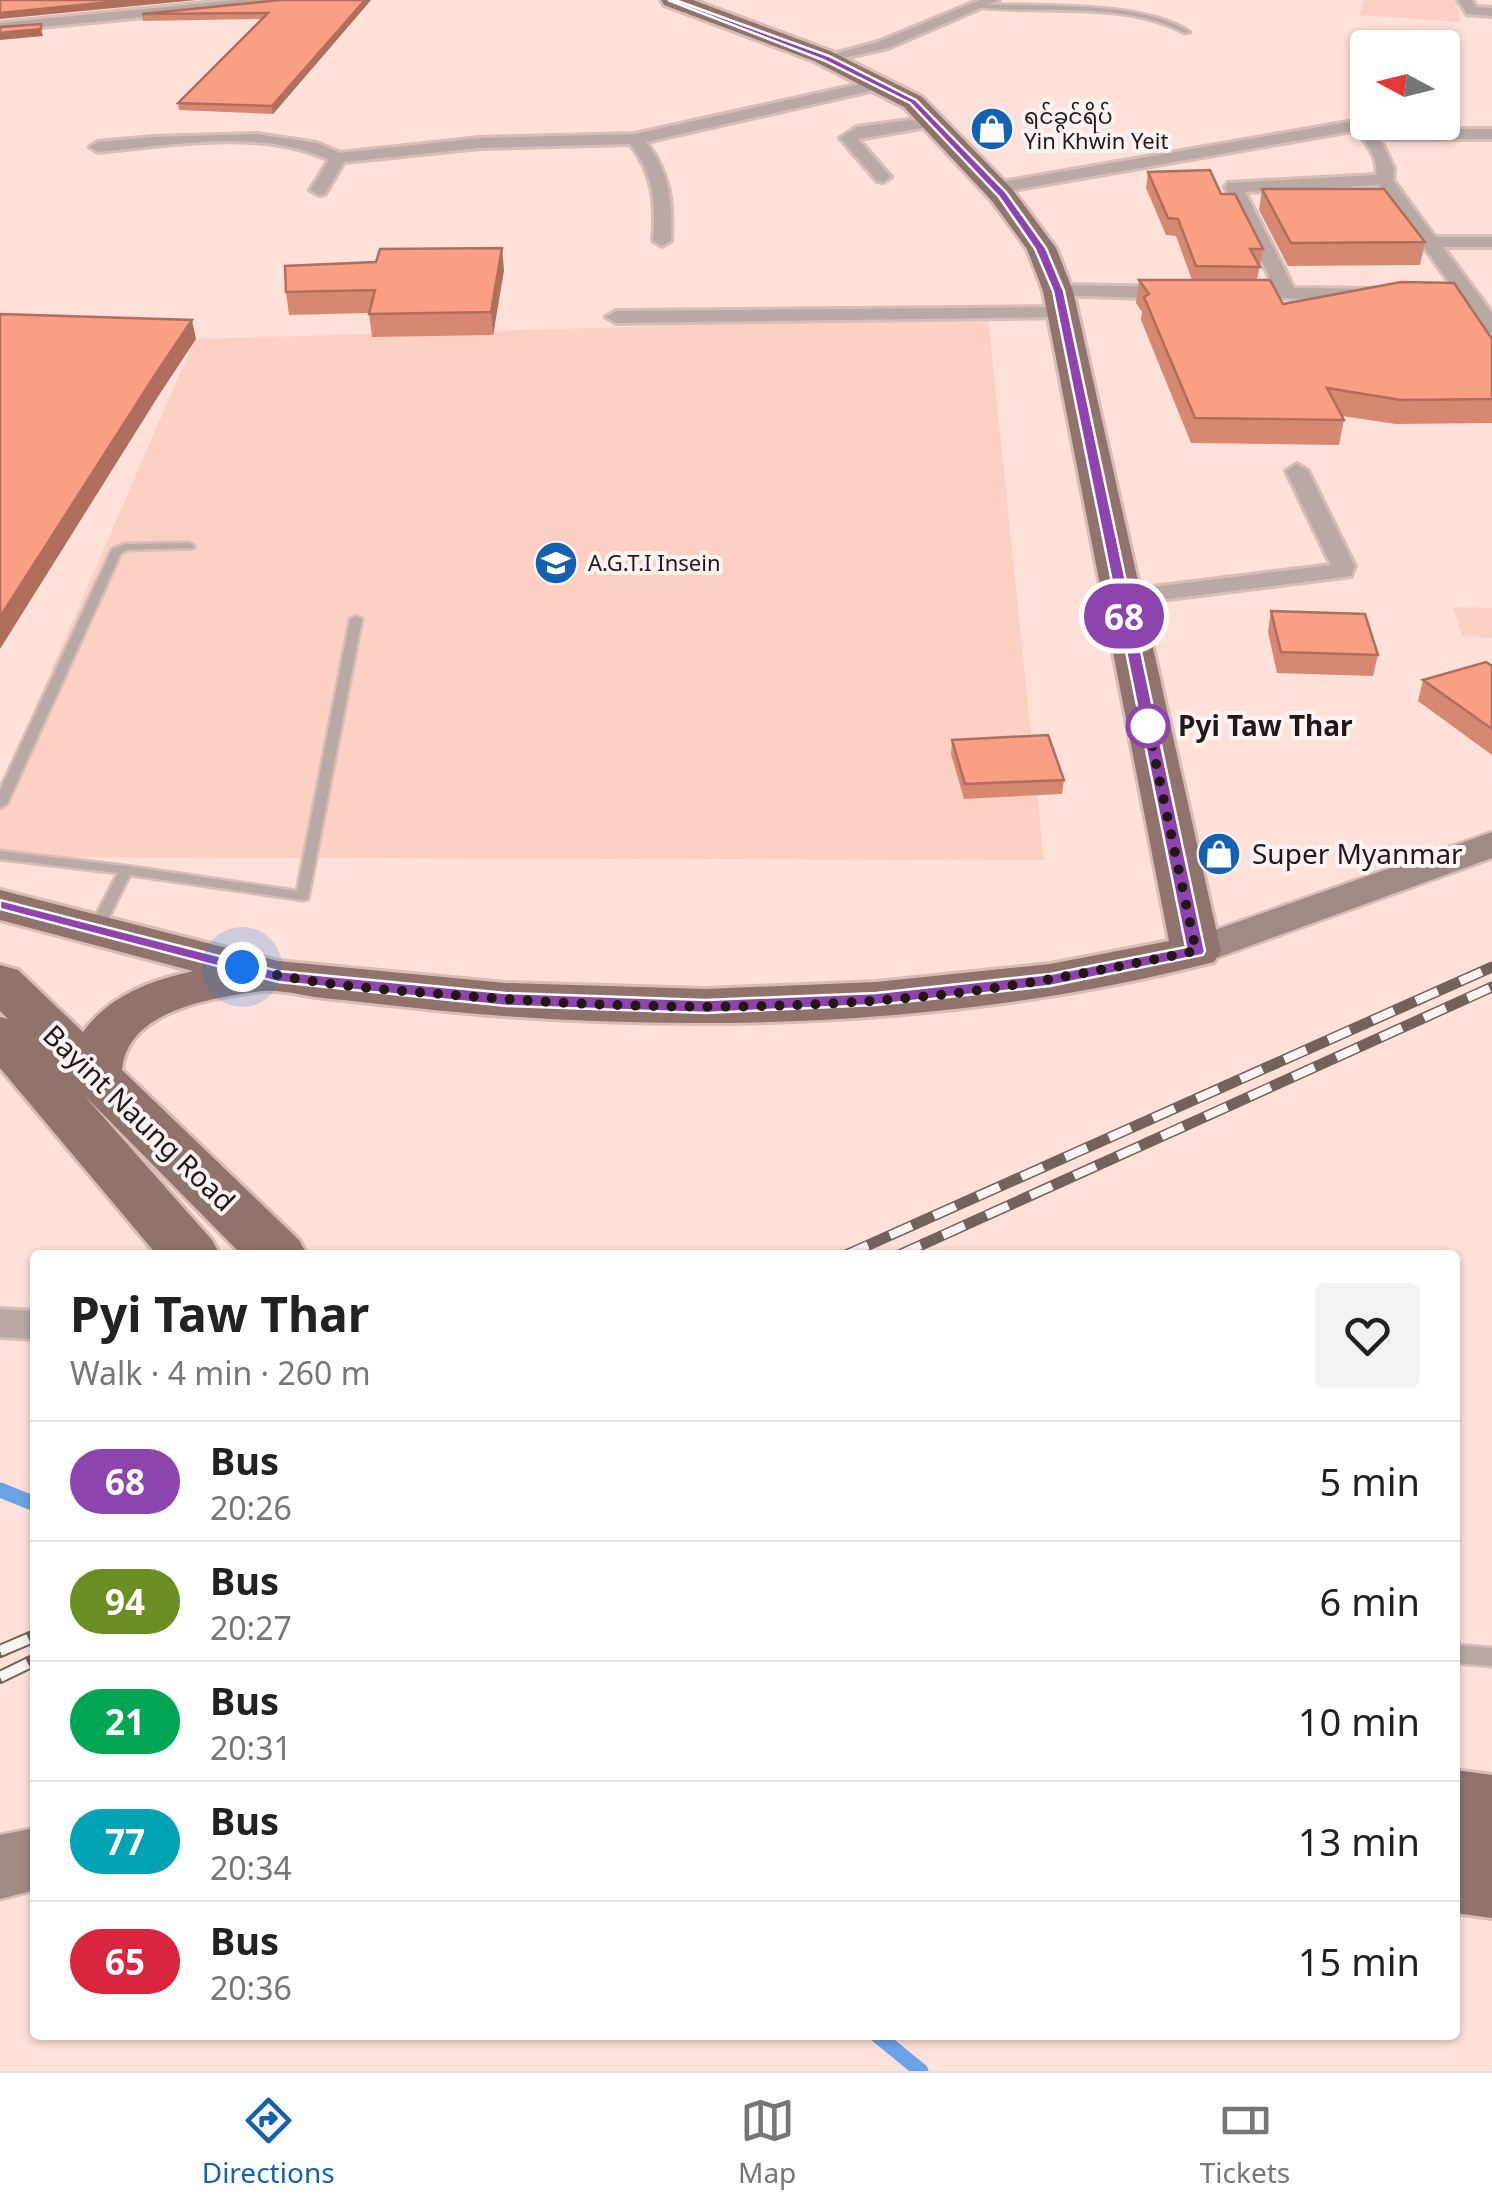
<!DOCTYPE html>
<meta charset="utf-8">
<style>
body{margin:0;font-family:"Noto Sans","Noto Sans Myanmar",sans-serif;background:#f2f2f2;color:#222;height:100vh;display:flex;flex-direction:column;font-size:38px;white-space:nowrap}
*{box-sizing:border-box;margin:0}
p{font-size:32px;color:#767676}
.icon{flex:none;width:55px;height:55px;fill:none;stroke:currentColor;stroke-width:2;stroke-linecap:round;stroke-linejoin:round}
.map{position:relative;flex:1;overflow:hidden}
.panel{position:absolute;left:30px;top:1250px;width:1430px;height:790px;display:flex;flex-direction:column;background:#fff;border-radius:10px;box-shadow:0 2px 8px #0004}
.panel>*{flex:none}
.badge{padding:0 20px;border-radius:32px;font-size:35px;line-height:65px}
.needle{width:65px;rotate:277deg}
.tools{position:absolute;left:1350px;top:30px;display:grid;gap:20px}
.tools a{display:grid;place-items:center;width:110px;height:110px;border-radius:10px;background:#fff;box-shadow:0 2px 8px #0004;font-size:50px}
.you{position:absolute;width:50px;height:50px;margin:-25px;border:8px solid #fff;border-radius:50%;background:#1a73e8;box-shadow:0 0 0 15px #1a73e833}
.map>.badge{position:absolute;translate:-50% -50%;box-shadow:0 0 0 5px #fff}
.round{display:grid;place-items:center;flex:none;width:105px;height:105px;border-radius:10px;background:#f2f2f2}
.head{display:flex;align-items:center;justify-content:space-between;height:170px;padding:0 40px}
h1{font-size:48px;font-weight:700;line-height:75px}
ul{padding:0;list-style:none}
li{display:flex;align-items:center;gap:30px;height:120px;padding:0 40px;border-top:2px solid #e0e0e0}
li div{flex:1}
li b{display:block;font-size:38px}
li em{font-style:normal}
li .badge{min-width:110px;font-weight:700;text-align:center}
.tabs{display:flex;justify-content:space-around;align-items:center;height:140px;border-top:2px solid #e0e0e0;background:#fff;font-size:28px;color:#767676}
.tabs a{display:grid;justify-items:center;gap:5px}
.tabs .selected{color:#1361af}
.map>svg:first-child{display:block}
.built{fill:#fcd0c3}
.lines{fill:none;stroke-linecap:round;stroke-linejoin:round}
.stream{stroke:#6aa2e6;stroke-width:15}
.service-casing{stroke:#d7bdb6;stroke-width:5}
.minor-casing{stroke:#d7bdb6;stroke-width:6}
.secondary-casing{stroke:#d7bdb6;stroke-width:5}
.primary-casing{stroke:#d7bdb6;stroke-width:6}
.service{fill:#b8a9a4;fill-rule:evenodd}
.minor{fill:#b8a9a4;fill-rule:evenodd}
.secondary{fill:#a08a83;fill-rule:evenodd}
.primary{fill:#8f736c;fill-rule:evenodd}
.rail-far1-casing{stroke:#73615b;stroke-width:11}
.rail-casing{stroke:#73615b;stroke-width:14}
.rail-far1{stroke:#fbf4f2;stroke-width:8;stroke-dasharray:24;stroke-linecap:butt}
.rail{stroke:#fbf4f2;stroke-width:10;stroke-dasharray:31;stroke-linecap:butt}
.wall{fill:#d78872}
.shaded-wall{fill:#af6f5c}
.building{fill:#fa9e84;stroke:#af6f5c;stroke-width:2.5}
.line{fill:#8e44ad;stroke:#fff;stroke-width:2.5}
.walk{stroke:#241814;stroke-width:10;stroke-dasharray:0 18}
.stop-dot{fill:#fff;stroke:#8e44ad;stroke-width:5}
.labels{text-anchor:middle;stroke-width:8;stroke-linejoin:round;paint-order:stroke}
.far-poi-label{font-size:22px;fill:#241814;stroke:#fbf4f2;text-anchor:start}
.stop-label{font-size:28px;font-weight:bold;fill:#241814;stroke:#fbf4f2;text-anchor:start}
.poi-label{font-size:28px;fill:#241814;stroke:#fbf4f2;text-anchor:start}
.street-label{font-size:28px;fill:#241814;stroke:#fbf4f2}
</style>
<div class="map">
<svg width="1492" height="2071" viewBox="0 0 1492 2071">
<rect width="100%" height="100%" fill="#fee1d9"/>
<g class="built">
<path d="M1364 0H1457L1460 22 1360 15Z"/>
<path d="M988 317 1044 860 0 857V788L195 339Z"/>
<path d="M1453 607 1492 608V638L1462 636Z"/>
</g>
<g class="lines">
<g class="stream">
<path d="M0 1490 35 1504"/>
<path d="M877 2035 921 2071"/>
</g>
<g class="service-casing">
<g id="service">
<path d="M977 4C1038 7 1140 0 1190 32L1185 33C1122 0 1043 15 975 7Z"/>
<path d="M189 543 194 546 193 548 127 550 121 553 7 804 0 808V790L112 549 125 544Z"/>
<path d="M356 616 362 619 308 899 303 900 130 875 103 929 96 933 89 929 118 873 0 859V851L126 866 297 891 350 619Z"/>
<path d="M1455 1645 1492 1648V1666L1455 1663Z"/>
</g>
</g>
<g class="minor-casing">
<g id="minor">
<path d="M236 0H286L279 4 0 31V23Z"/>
<path d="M980 0H999L888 48 826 62 819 58 878 42Z"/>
<path d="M1458 0H1472L1476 7 1492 8V16L1467 14Z"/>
<path d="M883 79 888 81V87L646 142C670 173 673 202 671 241L662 246 653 241C656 204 654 174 630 144L480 148 344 162 325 194 319 195 310 190 329 160C262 128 170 145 98 152L90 147 98 142 153 137 257 134 317 143 340 153 480 138 635 134Z"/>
<path d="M933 117 939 119V125L858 139 891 177 883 182 877 181 840 138 857 127Z"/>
<path d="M1354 121 1373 129H1492V139H1380L1394 168 1393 180 1435 237H1492V247H1443L1492 313V333L1485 331 1464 302 1226 297 1223 293 1233 287 1275 288 1225 187 1228 183 1376 175C1379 159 1366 138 1352 131L996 193 987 188 996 183ZM1379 185 1455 290 1294 288 1245 192Z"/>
<path d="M1058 285 1179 287 1189 293 1179 299 1051 295V287Z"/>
<path d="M1061 307 1071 313 1068 317 616 323 606 317 616 311Z"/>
<path d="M1297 464 1308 471 1355 566 1351 576 1120 605 1111 603 1108 598 1111 593 1120 591 1331 565 1286 471Z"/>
<path d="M0 1309 35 1311V1339L0 1337Z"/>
</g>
</g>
<g class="secondary-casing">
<g id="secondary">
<path d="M1492 832V858L1211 960 1196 964 1181 960 1175 951 1181 942Z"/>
<path d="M35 1828V1890L0 1899V1835Z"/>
</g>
</g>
<g class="primary-casing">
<g id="primary">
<path d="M661 0H693L830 51 922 97 1012 189 1056 248 1073 291 1221 951 1214 962C985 1021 739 1033 504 1016 444 1012 383 1004 323 998 305 996 280 989 263 991 215 997 127 1009 122 1070L299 1240 307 1255H242L83 1094 212 1240 220 1255H157L0 1068V1017L8 1019 0 1011V965L18 970 83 1032C110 995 150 981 193 971L0 920V890L278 961 505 983 706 989 876 982 1050 964 1169 941 1043 291 1027 249 992 201 904 107 814 61 664 5Z"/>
<path d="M1455 1770 1492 1775V1918L1455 1913Z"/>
</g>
</g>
<use href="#service" class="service"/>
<use href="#minor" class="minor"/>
<use href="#secondary" class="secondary"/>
<use href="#primary" class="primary"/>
<g class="rail-far1-casing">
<g id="rail-far1">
<path d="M846 1255 1492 967"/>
<path d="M899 1255 1492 987"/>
</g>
</g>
<g class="rail-casing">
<g id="rail">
<path d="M0 1651 35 1636"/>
<path d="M0 1677 35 1660"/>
</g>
</g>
<use href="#rail-far1" class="rail-far1"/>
<use href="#rail" class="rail"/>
</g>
<g class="wall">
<path d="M280 0H371L273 114 179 110 178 103 261 19 143 21 142 14Z"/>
<path d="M1148 172 1221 194 1263 249 1257 280 1283 304 1492 339V423L1396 424 1342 416 1344 420 1339 445 1191 443 1141 320 1142 312 1136 303 1139 280H1192L1176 236 1166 235 1146 188Z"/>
<path d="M1262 189 1425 242 1420 265 1288 266 1259 210Z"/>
<path d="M504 270 493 335 372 337 369 313 289 315 286 292Z"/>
<path d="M1271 611 1378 655 1373 676 1277 673 1268 632Z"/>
<path d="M1492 666V755L1418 701 1423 680Z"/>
<path d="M952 740 1064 780 1062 794 964 799 951 754Z"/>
</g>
<g class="shaded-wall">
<path d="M130 0H197L0 19V13Z"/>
<path d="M365 0H371L273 114 272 106Z"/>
<path d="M41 29 43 36 0 40V33Z"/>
<path d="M502 248 504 270 493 335 491 312Z"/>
<path d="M192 320 196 339 159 395 0 649V617L155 375Z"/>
</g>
<g class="building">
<path d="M0 0H130L0 13Z"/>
<path d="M280 0H365L272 106 178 103 268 13 142 14Z"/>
<path d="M41 24V29L0 33V27Z"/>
<path d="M1210 170 1221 194H1235L1263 249H1250L1260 267 1196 266 1178 219 1168 218 1148 172Z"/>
<path d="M1262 189H1384L1425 242 1291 243Z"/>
<path d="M502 248 491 312 369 314 375 290 286 292 285 266 376 262 380 249Z"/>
<path d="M1139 280H1270L1283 304 1401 282 1454 283 1492 339V399L1401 400 1327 388 1344 420 1195 418 1144 297 1149 294Z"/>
<path d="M0 314 192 320 155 375 0 617Z"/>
<path d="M1271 611 1365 614 1378 655 1281 652Z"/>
<path d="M1486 662 1492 666V729L1423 680Z"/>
<path d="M1048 735 1064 780 965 784 952 740Z"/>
</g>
<path class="line" d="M668 0H675L829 56 916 100 1006 192 1046 248 1064 291 1205 951 1203 955 1050 986 876 1005 706 1013 506 1006 278 982 0 909V900L278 971 506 993 706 1000 876 993 1050 974 1186 947 1053 291 1035 249 999 197 910 103 823 60Z"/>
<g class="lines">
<path class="walk" d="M242 967C314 986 391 990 466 996 633 1010 806 1012 973 991 1048 981 1122 966 1196 951L1148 726"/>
</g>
<defs>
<g id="shop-disc" transform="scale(2.25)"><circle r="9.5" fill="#1361af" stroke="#fbf4f2"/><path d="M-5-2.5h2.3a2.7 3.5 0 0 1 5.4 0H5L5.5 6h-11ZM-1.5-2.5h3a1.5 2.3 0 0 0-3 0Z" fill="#fff"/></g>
<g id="university-disc" transform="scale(2.25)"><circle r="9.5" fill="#1361af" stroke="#fbf4f2"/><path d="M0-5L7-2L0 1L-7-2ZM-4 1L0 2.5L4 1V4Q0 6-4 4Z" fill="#fff"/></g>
</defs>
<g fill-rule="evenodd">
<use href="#shop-disc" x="992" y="129"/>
<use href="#university-disc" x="556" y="563"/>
<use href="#shop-disc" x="1219" y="854"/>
</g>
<circle class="stop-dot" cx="1148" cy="726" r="20"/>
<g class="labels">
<g class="far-poi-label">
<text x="1024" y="124">ရင်ခွင်ရိပ်<tspan x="1024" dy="25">Yin Khwin Yeit</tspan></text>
<text x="588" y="571">A.G.T.I Insein</text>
</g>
<g class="stop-label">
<text x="1178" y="736">Pyi Taw Thar</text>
</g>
<g class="poi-label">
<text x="1252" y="864">Super Myanmar</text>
</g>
<g class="street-label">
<text transform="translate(139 1118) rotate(44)" y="10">Bayint Naung Road</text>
</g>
</g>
</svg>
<div class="tools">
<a><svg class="needle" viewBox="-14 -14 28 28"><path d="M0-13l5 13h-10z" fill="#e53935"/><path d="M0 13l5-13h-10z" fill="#767676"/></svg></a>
</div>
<div class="you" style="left:242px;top:967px"></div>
<b class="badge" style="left:1124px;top:616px;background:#8e44ad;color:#fff">68</b>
<section class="panel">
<div class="head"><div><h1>Pyi Taw Thar</h1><p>Walk · 4 min · 260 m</p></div><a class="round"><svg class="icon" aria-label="heart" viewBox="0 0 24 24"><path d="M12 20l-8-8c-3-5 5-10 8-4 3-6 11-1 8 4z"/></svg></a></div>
<ul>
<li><span class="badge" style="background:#8e44ad;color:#fff">68</span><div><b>Bus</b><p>20:26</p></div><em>5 min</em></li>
<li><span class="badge" style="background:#6b8e23;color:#fff">94</span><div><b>Bus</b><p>20:27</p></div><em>6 min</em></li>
<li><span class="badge" style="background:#00a651;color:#fff">21</span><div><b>Bus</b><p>20:31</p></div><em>10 min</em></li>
<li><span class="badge" style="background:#00a3b4;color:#fff">77</span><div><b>Bus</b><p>20:34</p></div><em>13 min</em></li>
<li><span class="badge" style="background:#d7263d;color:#fff">65</span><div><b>Bus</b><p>20:36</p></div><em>15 min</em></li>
</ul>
</section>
</div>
<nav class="tabs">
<a class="selected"><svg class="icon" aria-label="directions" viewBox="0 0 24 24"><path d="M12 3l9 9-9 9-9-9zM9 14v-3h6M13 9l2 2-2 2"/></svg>Directions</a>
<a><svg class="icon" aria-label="map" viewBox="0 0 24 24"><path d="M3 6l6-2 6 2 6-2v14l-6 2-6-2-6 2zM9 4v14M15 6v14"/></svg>Map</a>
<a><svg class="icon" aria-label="tickets" viewBox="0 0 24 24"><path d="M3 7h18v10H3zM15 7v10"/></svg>Tickets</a>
</nav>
